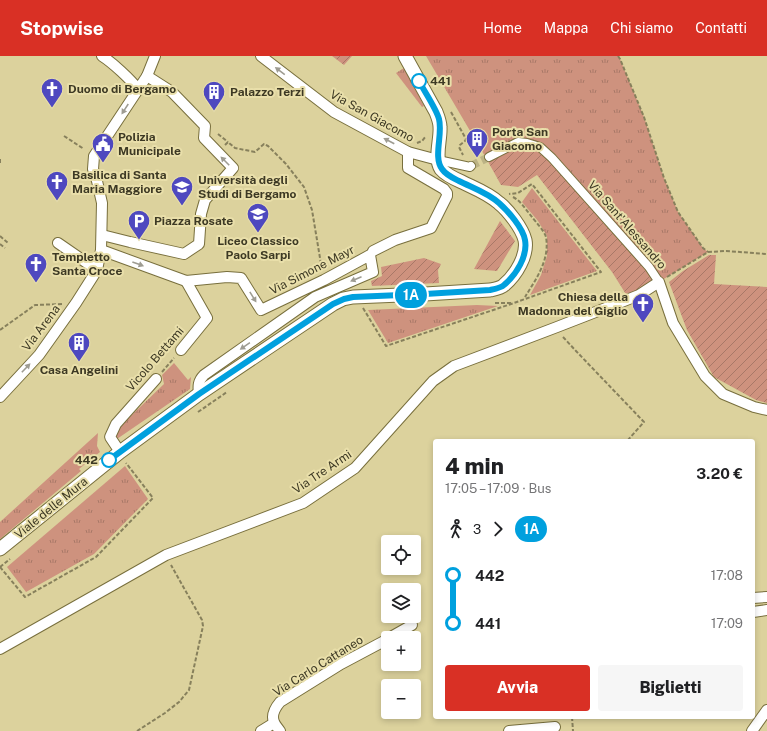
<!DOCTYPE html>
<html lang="it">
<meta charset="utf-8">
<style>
body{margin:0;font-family:"Public Sans",sans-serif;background:#f6f6f6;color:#202124;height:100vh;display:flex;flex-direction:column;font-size:15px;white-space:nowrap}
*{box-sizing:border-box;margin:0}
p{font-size:13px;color:#757577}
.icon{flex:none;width:22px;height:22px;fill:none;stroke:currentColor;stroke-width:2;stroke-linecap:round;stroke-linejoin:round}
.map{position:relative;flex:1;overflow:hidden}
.details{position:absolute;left:433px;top:383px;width:322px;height:280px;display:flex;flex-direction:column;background:#fff;border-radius:4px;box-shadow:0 2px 6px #0003}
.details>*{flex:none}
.badge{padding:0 8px;border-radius:13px;font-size:14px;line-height:26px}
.controls{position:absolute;left:381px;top:479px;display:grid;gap:8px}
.controls a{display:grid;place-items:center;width:40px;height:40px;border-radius:4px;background:#fff;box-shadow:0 2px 6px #0003;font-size:20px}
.map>.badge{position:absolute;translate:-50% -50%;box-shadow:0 0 0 2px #fff}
.legs{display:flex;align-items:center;gap:6px;height:44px;padding:0 12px;font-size:13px}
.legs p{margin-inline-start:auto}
.headline{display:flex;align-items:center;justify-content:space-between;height:68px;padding:0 12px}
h1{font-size:22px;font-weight:800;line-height:30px}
.action{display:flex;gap:8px;margin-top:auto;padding:8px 12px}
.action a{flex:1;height:46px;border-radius:4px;background:#d93025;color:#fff;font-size:16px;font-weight:800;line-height:46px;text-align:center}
.action a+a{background:#f6f6f6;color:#202124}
ul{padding:0 12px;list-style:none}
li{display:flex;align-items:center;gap:14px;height:48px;font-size:15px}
li i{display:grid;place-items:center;width:6px;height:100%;margin:0 5px;background:currentColor}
li i::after{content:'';width:10px;height:10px;margin:-5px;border:3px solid;border-radius:50%;background:#fff}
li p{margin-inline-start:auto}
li:first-child i{background:linear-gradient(#0000 50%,currentColor 0)}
li:last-child i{background:linear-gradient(currentColor 50%,#0000 0)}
header{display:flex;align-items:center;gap:24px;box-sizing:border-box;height:56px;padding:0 20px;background:#d93025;color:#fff}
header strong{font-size:19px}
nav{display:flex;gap:22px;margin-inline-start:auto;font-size:14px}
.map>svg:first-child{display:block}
.grass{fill:url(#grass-tufts)}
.garden{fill:url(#garden-furrows)}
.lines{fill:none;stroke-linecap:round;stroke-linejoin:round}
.pedestrian-tunnel{stroke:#bcb385;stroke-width:8;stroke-dasharray:8 4;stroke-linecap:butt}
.pedestrian-casing{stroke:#786f3d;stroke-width:10}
.minor-casing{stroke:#786f3d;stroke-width:12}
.tertiary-casing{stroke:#786f3d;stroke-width:15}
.path{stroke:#87805c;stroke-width:2;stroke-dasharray:4 2;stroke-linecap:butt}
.pedestrian{stroke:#fff;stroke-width:8}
.minor{stroke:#fff;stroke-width:10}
.tertiary{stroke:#fff;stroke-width:13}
.oneway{fill:#9e9c92}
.line-1-casing{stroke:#fff;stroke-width:9}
.line-1{stroke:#00a0de;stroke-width:6}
.stop-1-dot{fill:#fff;stroke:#00a0de;stroke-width:2}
.labels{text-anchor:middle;stroke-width:4;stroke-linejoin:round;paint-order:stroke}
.stop-label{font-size:12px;font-weight:bold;fill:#3d3924;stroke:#e9dfaa;text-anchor:start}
.poi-label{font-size:12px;font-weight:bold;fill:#3d3924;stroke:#e9dfaa;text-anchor:start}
.street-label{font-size:12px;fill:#3d3924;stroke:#e9dfaa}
</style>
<header>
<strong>Stopwise</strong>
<nav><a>Home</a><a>Mappa</a><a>Chi siamo</a><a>Contatti</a></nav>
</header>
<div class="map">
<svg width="767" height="675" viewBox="0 0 767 675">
<defs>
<pattern id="grass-tufts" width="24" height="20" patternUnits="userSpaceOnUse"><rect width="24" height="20" fill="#ce927e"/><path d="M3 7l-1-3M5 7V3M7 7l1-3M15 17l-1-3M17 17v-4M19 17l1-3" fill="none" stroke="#a87867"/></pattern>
<pattern id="garden-furrows" width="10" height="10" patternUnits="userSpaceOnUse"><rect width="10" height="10" fill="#ce927e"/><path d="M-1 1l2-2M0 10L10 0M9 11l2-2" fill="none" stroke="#a87867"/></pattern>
</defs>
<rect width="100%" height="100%" fill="#dcd29d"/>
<g class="grass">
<path d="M426 0H618L620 3 644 61 664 122 678 156 703 192 708 196 659 226 552 102H486Z"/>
<path d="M404 12 424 50 422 51 396 17Z"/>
<path d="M532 132 597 215 530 239 541 219 547 200V180L538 165 522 146Z"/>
<path d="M477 249 498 250 388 287 368 254Z"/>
<path d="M174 307 188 324 191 321 190 333 114 385 113 377 164 328 162 319Z"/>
<path d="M98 377 97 390 100 396 79 413 81 415 0 483V466Z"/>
<path d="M125 410 148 443 94 498 26 536 7 511Z"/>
</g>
<g class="garden">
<path d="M332 0H352L344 9Z"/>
<path d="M518 86 540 91 659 226 629 243 612 216 537 119 518 131 501 129 486 102Z"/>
<path d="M500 165 515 185 497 215 474 213Z"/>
<path d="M709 199H716L714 228 767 231V347L756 344 714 321 687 274 669 226 683 215Z"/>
<path d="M424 202 441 208 438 214 439 227 372 230 371 225 382 220 381 211Z"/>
</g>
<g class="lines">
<path class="pedestrian-tunnel" d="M471 110 489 101"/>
<g class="pedestrian-casing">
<g id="pedestrian">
<path d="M489 101 518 86 527 87 540 91 552 102 649 211 659 226"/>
<path d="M438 104 470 111 471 110"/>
</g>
</g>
<g class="minor-casing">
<g id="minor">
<path d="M102 0C113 7 130 23 138 33"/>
<path d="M261 0 334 56 408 96 438 104"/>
<path d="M102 180H106L130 186 184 198 199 188 201 158 205 144 233 112 204 82 205 70 172 36 147 20"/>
<path d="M58 187 97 214"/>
<path d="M101 194 186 225 227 221 241 222 261 254 324 224 370 199 373 216 315 241 204 319C198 325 198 330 199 338"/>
<path d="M373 195 395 184 431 172 447 140V137L444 133 408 112V96"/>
<path d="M181 294 207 262 186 225"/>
<path d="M0 341 39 299 76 247 97 214 101 194 102 147 97 125 93 113 94 100 147 20 155 0"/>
<path d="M120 396 110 381 116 368 156 323"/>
<path d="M753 542 767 541"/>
<path d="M753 556 767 554"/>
<path d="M389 582 412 569"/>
<path d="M0 593 166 499 303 447 355 412 433 325 454 310 557 271 629 243 639 239 659 226 673 267 705 320 723 338 754 351 767 354"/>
<path d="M261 675 274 667"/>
<path d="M280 675C278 672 275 669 274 666 271 659 275 652 280 646L341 608 388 583"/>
<path d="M509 675 555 671"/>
<path d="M752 675 767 654"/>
</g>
</g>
<g class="tertiary-casing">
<path id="tertiary" d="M0 493 120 396 199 338 333 248 343 243 353 241 425 238 490 234C495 233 501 232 504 229 516 219 528 199 525 184 522 172 508 154 499 147 488 137 474 132 462 126 455 123 446 119 441 113 434 102 441 83 440 71 440 66 438 61 436 56L405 0"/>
</g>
<g class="path">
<path d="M618 0 620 3 644 61 664 122 678 156 703 192 708 196"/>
<path d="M451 56 466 83 465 85 460 89 459 91 463 99"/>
<path d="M218 78 228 86"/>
<path d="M64 80 84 93"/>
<path d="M417 87 422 85 426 80"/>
<path d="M225 89 228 86 235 92 255 96 264 88 268 90 286 108 304 131 312 154 322 214"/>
<path d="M0 103V107"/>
<path d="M513 141C521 145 526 154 532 161 536 166 545 176 546 181 550 204 536 223 525 241"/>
<path d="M0 180 8 187"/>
<path d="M0 188 5 192"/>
<path d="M667 221 708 196 726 195 767 198"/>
<path d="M495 247H511"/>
<path d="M363 252 386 290 514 247 525 243 601 216 532 128 518 137 509 138"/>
<path d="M0 274 35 249 63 248"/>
<path d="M563 281 576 295 644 366 627 385"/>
<path d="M162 316 174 302"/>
<path d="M198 356 227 336"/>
<path d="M0 511 10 503"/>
<path d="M0 511 25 541 96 501 153 442 126 407"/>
<path d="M572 661 573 675"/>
<path d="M137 675 165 657 179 646 189 634 203 570 202 564 171 509"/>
</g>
<use href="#pedestrian" class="pedestrian"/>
<use href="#minor" class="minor"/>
<use href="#tertiary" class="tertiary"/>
</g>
<defs><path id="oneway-solid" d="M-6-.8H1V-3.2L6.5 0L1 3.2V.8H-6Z"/></defs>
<g class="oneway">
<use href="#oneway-solid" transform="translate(280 15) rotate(-143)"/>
<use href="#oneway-solid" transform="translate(125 53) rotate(123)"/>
<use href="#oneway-solid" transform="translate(389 85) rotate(-152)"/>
<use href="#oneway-solid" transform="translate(225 105) rotate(-135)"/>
<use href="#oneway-solid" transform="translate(138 208) rotate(20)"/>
<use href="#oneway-solid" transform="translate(356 223) rotate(157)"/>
<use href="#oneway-solid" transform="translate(253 241) rotate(58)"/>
<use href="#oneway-solid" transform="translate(245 290) rotate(145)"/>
<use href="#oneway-solid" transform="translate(26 312) rotate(-46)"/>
</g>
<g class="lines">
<g class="line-1-casing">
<path id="line-1" d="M109 404 199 338 333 248 344 243 353 241 425 238 490 234C495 233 501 232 504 229 516 219 528 200 525 184 523 172 508 155 499 147 488 137 473 132 459 125 453 122 446 119 442 113 433 101 443 78 439 63 436 52 424 35 419 25"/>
</g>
<use href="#line-1" class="line-1"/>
</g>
<defs>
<g id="church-pin" transform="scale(1.15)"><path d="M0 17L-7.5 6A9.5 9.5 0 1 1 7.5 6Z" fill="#4e48bf" stroke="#e9dfaa"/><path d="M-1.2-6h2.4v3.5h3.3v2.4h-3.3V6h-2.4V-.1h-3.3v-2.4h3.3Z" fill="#fff"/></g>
<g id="building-pin" transform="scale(1.15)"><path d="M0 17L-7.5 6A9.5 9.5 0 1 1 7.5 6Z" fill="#4e48bf" stroke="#e9dfaa"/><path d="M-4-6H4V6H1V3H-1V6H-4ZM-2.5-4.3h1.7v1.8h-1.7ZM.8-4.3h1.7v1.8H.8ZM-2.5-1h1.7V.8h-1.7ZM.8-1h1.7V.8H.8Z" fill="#fff"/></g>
<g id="civic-pin" transform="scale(1.15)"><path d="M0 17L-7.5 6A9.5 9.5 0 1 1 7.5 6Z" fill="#4e48bf" stroke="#e9dfaa"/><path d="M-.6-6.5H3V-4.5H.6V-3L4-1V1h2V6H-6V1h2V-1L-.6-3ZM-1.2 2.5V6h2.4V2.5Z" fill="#fff"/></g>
<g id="university-pin" transform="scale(1.15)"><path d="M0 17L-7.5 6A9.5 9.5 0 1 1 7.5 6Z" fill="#4e48bf" stroke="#e9dfaa"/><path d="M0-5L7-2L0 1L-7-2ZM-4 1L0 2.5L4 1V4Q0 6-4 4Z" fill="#fff"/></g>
<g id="school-pin" transform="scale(1.15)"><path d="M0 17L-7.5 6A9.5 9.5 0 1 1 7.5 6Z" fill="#4e48bf" stroke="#e9dfaa"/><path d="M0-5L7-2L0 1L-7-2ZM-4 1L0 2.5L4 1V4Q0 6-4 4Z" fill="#fff"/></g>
<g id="parking-pin" transform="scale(1.15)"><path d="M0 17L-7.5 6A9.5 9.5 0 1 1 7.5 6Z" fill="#4e48bf" stroke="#e9dfaa"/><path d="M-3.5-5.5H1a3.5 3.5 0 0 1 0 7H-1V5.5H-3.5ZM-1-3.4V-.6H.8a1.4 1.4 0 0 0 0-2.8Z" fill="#fff"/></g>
</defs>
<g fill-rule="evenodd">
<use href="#church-pin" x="52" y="33"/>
<use href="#building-pin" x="214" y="36"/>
<use href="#building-pin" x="477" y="83"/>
<use href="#civic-pin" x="103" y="88"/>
<use href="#church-pin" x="57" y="126"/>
<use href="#university-pin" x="182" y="131"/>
<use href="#school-pin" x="258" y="158"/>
<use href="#parking-pin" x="139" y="165"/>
<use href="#church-pin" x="36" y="208"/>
<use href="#church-pin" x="643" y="248"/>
<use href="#building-pin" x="79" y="287"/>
</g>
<g class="stop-1-dot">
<circle cx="419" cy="25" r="7"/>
<circle cx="109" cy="404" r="7"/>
</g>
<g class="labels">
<g class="stop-label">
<text x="430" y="29">441</text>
<text x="98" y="408" text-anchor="end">442</text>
</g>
<g class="poi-label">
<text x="68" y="37">Duomo di Bergamo</text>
<text x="230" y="40">Palazzo Terzi</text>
<text x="492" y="80">Porta San<tspan x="492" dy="14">Giacomo</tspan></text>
<text x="118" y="85">Polizia<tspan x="118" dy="14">Municipale</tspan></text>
<text x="72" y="123">Basilica di Santa<tspan x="72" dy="14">Maria Maggiore</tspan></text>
<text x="198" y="128">Università degli<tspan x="198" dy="14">Studi di Bergamo</tspan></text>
<text x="154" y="169">Piazza Rosate</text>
<text x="258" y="189" text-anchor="middle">Liceo Classico<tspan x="258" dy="14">Paolo Sarpi</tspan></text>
<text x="52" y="205">Templetto<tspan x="52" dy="14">Santa Croce</tspan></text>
<text x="628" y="245" text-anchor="end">Chiesa della<tspan x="628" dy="14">Madonna del Giglio</tspan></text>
<text x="79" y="318" text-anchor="middle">Casa Angelini</text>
</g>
<g class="street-label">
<text transform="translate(372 60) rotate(29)" y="4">Via San Giacomo</text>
<text transform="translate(627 169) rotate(49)" y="4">Via Sant'Alessandro</text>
<text transform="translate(312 214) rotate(-27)" y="4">Via Simone Mayr</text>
<text transform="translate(41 272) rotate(-53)" y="4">Via Arena</text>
<text transform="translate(155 303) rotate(-49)" y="4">Vicolo Bettami</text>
<text transform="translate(322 416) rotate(-34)" y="4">Via Tre Armi</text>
<text transform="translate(51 452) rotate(-39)" y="4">Viale delle Mura</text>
<text transform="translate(318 610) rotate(-32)" y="4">Via Carlo Cattaneo</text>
</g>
</g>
</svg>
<div class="controls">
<a><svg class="icon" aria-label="locate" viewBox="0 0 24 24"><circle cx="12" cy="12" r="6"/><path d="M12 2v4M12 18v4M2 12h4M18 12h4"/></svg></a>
<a><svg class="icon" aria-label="layers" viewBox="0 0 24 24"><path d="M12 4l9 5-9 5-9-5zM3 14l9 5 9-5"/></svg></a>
<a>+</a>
<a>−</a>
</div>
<b class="badge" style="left:411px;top:239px;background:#00a0de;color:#fff">1A</b>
<section class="details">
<div class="headline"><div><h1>4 min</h1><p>17:05 – 17:09 · Bus</p></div><b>3.20 €</b></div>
<div class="legs"><svg class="icon" aria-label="walk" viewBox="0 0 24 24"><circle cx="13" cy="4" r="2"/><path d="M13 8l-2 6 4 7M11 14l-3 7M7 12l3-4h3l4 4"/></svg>3<svg class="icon" aria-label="forward" viewBox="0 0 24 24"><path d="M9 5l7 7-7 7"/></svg><b class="badge" style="background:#00a0de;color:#fff">1A</b></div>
<ul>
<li><i style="color:#00a0de"></i><b>442</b><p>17:08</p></li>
<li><i style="color:#00a0de"></i><b>441</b><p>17:09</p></li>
</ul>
<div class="action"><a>Avvia</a><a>Biglietti</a></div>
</section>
</div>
